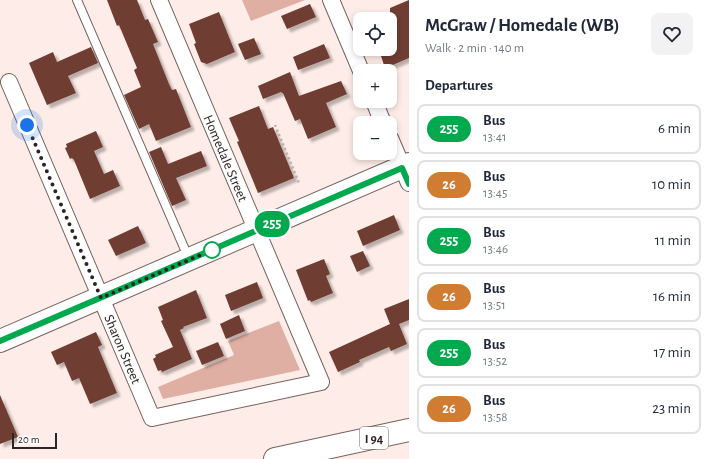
<!DOCTYPE html>
<meta charset="utf-8">
<style>
body{margin:0;font-family:"Alegreya Sans",sans-serif;background:#f2f2f3;color:#1f2937;height:100vh;display:flex;flex-direction:column;font-size:15px;white-space:nowrap}
*{box-sizing:border-box;margin:0}
p{font-size:13px;color:#747a83}
.icon{flex:none;width:22px;height:22px;fill:none;stroke:currentColor;stroke-width:2;stroke-linecap:round;stroke-linejoin:round}
.map{position:relative;flex:1;overflow:hidden}
.drawer{display:flex;flex-direction:column;background:#fff;width:300px}
.drawer>*{flex:none}
.badge{padding:0 8px;border-radius:13px;font-size:14px;line-height:26px}
.fabs{position:absolute;left:353px;top:12px;display:grid;gap:8px}
.fabs a{display:grid;place-items:center;width:44px;height:44px;border-radius:8px;background:#fff;box-shadow:0 2px 6px #0003;font-size:20px}
.scale{position:absolute;left:12px;bottom:10px;width:45px;box-sizing:border-box;padding-left:4px;border:2px solid #2c2422;border-top:0;font-size:11px;line-height:14px;white-space:nowrap;color:#2c2422;-webkit-text-stroke:3px #fdfdfd;paint-order:stroke}
.you{position:absolute;width:20px;height:20px;margin:-10px;border:3px solid #fff;border-radius:50%;background:#1a73e8;box-shadow:0 0 0 6px #1a73e833}
.map>.badge{position:absolute;translate:-50% -50%;box-shadow:0 0 0 2px #fff}
h2{padding:0 16px;font-size:15px;line-height:36px}
.round{display:grid;place-items:center;flex:none;width:42px;height:42px;border-radius:8px;background:#f2f2f3}
.summary{display:flex;align-items:center;justify-content:space-between;height:68px;padding:0 16px}
h1{font-size:19px;font-weight:700;line-height:30px}
ul{padding:0;list-style:none}
li{display:flex;align-items:center;gap:12px;height:50px;margin:0 8px 6px;padding:0 8px;border:2px solid #e0e1e3;border-radius:8px}
li div{flex:1}
li b{display:block;font-size:15px}
li em{font-style:normal}
li .badge{min-width:44px;font-weight:700;text-align:center}
main{display:flex;flex:1;min-height:0}
.map>svg:first-child{display:block}
.green{fill:#dfafa4}
.building{fill:#703c30;filter:url(#shadow)}
.lines{fill:none;stroke-linecap:round;stroke-linejoin:round}
.lane-casing{stroke:#75625d;stroke-width:10}
.street-casing{stroke:#75625d;stroke-width:18}
.secondary-casing{stroke:#75625d;stroke-width:24}
.highway-casing{stroke:#75625d;stroke-width:24}
.path{stroke:#bcada9;stroke-width:2.5;stroke-dasharray:2 3;stroke-linecap:butt}
.lane{stroke:#fff;stroke-width:8}
.street{stroke:#fff;stroke-width:16}
.secondary{stroke:#fff;stroke-width:22}
.highway{stroke:#fff;stroke-width:22}
.line-casing{stroke:#fff;stroke-width:9}
.line{stroke:#00a94e;stroke-width:6}
.walk{stroke:#2c2422;stroke-width:4;stroke-dasharray:0 7.2}
.stop-dot{fill:#fff;stroke:#00a94e;stroke-width:2}
.labels{text-anchor:middle;stroke-width:4;stroke-linejoin:round;paint-order:stroke}
.shield{fill:#fdfdfd;stroke:#6b6564;stroke-width:1}
.shield-label{font-size:13px;font-weight:bold;fill:#2c2422}
.street-label{font-size:14px;fill:#2c2422;stroke:#fdfdfd}
</style>
<main>
<div class="map">
<svg width="409" height="459" viewBox="0 0 409 459">
<defs>
<filter id="shadow"><feDropShadow dx="3.5" dy="3.5" stdDeviation="1" flood-color="#0004"/></filter>
</defs>
<rect width="100%" height="100%" fill="#fdece7"/>
<g class="green">
<path d="M242 0H305L251 21Z"/>
<path d="M279 321 300 370 163 399 158 387 234 355 228 341Z"/>
</g>
<g class="building">
<path d="M107 0H137L145 20 148 19 158 42 153 44 169 84 172 90 176 89 191 127 156 141 149 124 139 129 124 95 141 87 134 70 137 68 119 25 117 26Z"/>
<path d="M409 0V58L388 67 387 64 384 65 380 53 390 49V8Z"/>
<path d="M310 4 316 17 287 29 281 16Z"/>
<path d="M219 12 235 52 207 64 201 62 194 44 196 43 189 24Z"/>
<path d="M254 38 261 54 245 60 238 44Z"/>
<path d="M324 44 330 58 298 70 293 57Z"/>
<path d="M91 47 98 63 68 76 76 93 47 105 29 63 53 52 57 62Z"/>
<path d="M290 72 299 96 341 81 347 94 326 103 336 127 308 139 300 119 295 121 283 93H282L281 92 263 99 258 86Z"/>
<path d="M259 106 268 129 273 127 294 178 258 193 237 142 239 141 229 118Z"/>
<path d="M96 131 103 147 94 151 104 174 113 170 120 186 90 199 74 160 72 158 70 159 65 148 67 147 66 144Z"/>
<path d="M161 147 168 164 201 151 207 166 176 178 186 200 172 206 149 152Z"/>
<path d="M394 215 400 230 363 246 357 231Z"/>
<path d="M138 226 146 243 116 256 108 240Z"/>
<path d="M363 251 370 266 357 272 350 256Z"/>
<path d="M324 259 330 274 326 276 333 293 311 302 310 300 308 301 296 270Z"/>
<path d="M257 282 263 298 231 311 225 295Z"/>
<path d="M196 290 207 318 183 327 184 328 180 330 192 359 162 372 161 370 158 371 153 359 156 357 155 355 173 347 161 321 163 320 158 307Z"/>
<path d="M409 299V320L399 324 407 344 391 351 389 347 359 360 360 362 338 372 329 352 390 324 384 309Z"/>
<path d="M239 315 245 331 226 339 220 324Z"/>
<path d="M96 332 102 345 98 347 117 393 90 404 79 378 72 381 64 362 57 365 51 352Z"/>
<path d="M218 342 224 356 202 365 196 351Z"/>
<path d="M0 395 18 437 0 444Z"/>
</g>
<g class="lines">
<g class="lane-casing">
<path id="lane" d="M77 0 189 259"/>
</g>
<g class="street-casing">
<g id="street">
<path d="M331 0 361 71"/>
<path d="M9 82 152 418 321 382 159 0"/>
<path d="M374 101 383 123"/>
<path d="M390 138 409 183"/>
</g>
</g>
<g class="secondary-casing">
<path id="secondary" d="M0 341 409 164"/>
</g>
<g class="highway-casing">
<path id="highway" d="M275 459 409 430"/>
</g>
<path class="path" d="M275 125 299 183"/>
<use href="#lane" class="lane"/>
<use href="#street" class="street"/>
<use href="#secondary" class="secondary"/>
<use href="#highway" class="highway"/>
</g>
<g class="lines">
<g class="line-casing">
<path id="line" d="M0 341 402 168 409 184"/>
</g>
<use href="#line" class="line"/>
<path class="walk" d="M27 125 101 298 212 250"/>
</g>
<circle class="stop-dot" cx="212" cy="250" r="8"/>
<g class="labels">
<rect class="shield" x="360" y="427" width="28" height="22" rx="3"/>
<g class="shield-label">
<text x="374" y="443">I 94</text>
</g>
<g class="street-label">
<text transform="translate(226 158) rotate(67)" y="5">Homedale Street</text>
<text transform="translate(123 349) rotate(67)" y="5">Sharon Street</text>
</g>
</g>
</svg>
<div class="fabs">
<a><svg class="icon" aria-label="locate" viewBox="0 0 24 24"><circle cx="12" cy="12" r="6"/><path d="M12 2v4M12 18v4M2 12h4M18 12h4"/></svg></a>
<a>+</a>
<a>−</a>
</div>
<div class="scale">20 m</div>
<div class="you" style="left:27px;top:125px"></div>
<b class="badge" style="left:272px;top:224px;background:#00a94e;color:#fff">255</b>
</div>
<section class="drawer">
<div class="summary"><div><h1>McGraw / Homedale (WB)</h1><p>Walk · 2 min · 140 m</p></div><a class="round"><svg class="icon" aria-label="heart" viewBox="0 0 24 24"><path d="M12 20l-8-8c-3-5 5-10 8-4 3-6 11-1 8 4z"/></svg></a></div>
<h2>Departures</h2>
<ul>
<li><span class="badge" style="background:#00a94e;color:#fff">255</span><div><b>Bus</b><p>13:41</p></div><em>6 min</em></li>
<li><span class="badge" style="background:#d07c32;color:#fff">26</span><div><b>Bus</b><p>13:45</p></div><em>10 min</em></li>
<li><span class="badge" style="background:#00a94e;color:#fff">255</span><div><b>Bus</b><p>13:46</p></div><em>11 min</em></li>
<li><span class="badge" style="background:#d07c32;color:#fff">26</span><div><b>Bus</b><p>13:51</p></div><em>16 min</em></li>
<li><span class="badge" style="background:#00a94e;color:#fff">255</span><div><b>Bus</b><p>13:52</p></div><em>17 min</em></li>
<li><span class="badge" style="background:#d07c32;color:#fff">26</span><div><b>Bus</b><p>13:58</p></div><em>23 min</em></li>
</ul>
</section>
</main>
